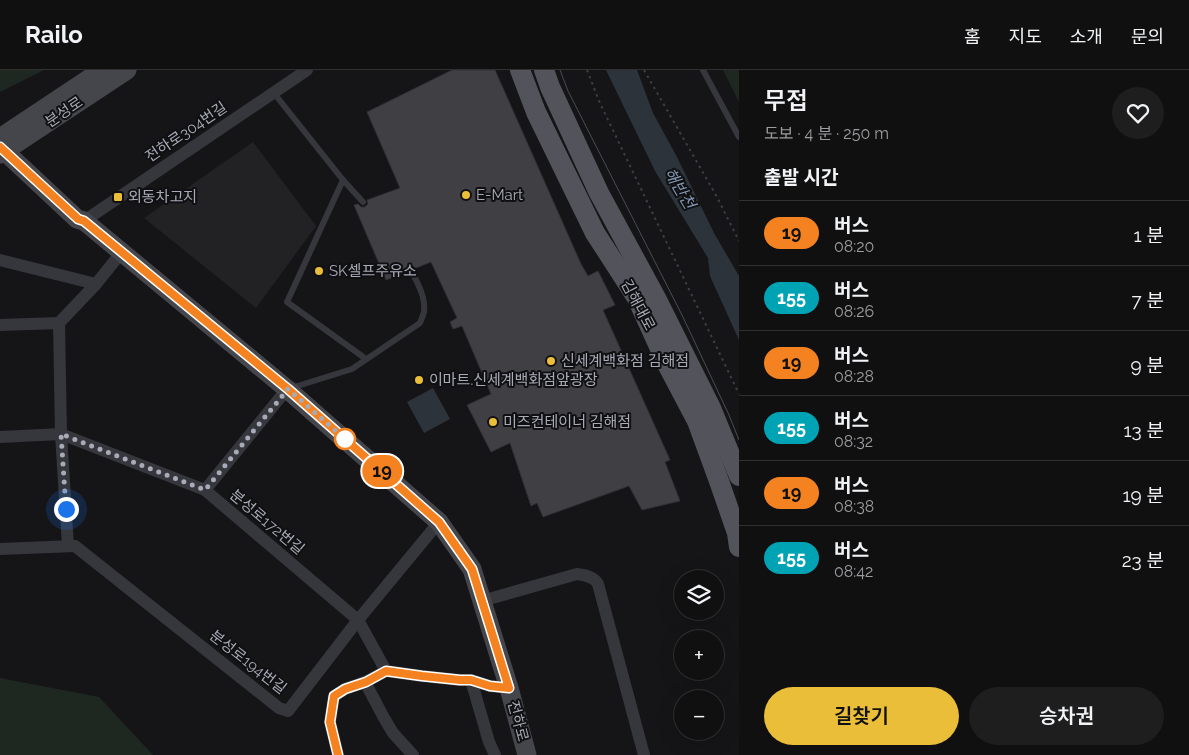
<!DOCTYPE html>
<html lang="ko">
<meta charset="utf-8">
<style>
body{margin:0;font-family:Raleway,"Noto Sans KR",sans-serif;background:#1e1e1f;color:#f1f3f6;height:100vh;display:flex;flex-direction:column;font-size:19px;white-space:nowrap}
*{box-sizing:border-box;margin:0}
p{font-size:16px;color:#9c9d9f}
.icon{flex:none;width:28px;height:28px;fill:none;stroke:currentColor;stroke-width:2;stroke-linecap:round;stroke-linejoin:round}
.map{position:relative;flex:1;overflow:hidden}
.sheet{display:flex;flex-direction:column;background:#101011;width:450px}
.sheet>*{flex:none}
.badge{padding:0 10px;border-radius:16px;font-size:18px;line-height:32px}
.tools{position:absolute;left:674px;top:500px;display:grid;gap:10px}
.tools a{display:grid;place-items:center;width:50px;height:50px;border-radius:50%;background:#101011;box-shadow:0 5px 20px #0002,0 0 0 1px #303031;font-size:25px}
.you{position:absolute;width:25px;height:25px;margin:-12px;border:4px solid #fff;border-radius:50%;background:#1a73e8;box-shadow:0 0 0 8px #1a73e833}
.map>.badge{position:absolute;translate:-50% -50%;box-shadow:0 0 0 2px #fff}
h2{padding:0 25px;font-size:19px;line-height:45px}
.round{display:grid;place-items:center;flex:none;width:52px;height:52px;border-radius:26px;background:#1e1e1f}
.head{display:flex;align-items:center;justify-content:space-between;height:85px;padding:0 25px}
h1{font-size:24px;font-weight:600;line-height:38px}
.action{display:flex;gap:10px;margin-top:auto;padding:10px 25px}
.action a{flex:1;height:58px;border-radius:30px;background:#ebbe39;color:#111;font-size:20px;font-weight:600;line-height:58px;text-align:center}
.action a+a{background:#1e1e1f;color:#f1f3f6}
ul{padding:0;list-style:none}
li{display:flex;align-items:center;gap:15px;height:65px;padding:0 25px;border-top:1px solid #303031}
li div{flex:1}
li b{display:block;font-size:19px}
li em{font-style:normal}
li .badge{min-width:55px;font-weight:700;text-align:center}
header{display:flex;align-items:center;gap:30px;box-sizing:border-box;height:70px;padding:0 25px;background:#101011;border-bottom:1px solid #303031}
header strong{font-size:24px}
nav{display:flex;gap:28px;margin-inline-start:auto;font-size:18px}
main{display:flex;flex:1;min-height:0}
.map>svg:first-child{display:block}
.built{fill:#222124}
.green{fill:#1f2721}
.water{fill:#2c333a}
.building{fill:#404044;stroke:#302f33}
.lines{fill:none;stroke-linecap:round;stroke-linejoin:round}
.path{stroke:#3c3e43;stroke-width:2;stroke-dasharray:2.5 4;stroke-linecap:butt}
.service{stroke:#36373c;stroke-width:6}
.minor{stroke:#36373c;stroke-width:12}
.secondary{stroke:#44464c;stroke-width:19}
.primary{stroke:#53545b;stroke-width:20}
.tram{stroke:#4b4d53;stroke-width:1}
.line-casing{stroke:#fff;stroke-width:11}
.line{stroke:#f58220;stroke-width:8}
.walk{stroke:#a8abb7;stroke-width:5;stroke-dasharray:0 9}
.poi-dot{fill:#ebbe39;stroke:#101012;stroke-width:2}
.stop-dot{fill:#fff;stroke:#f58220;stroke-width:2.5}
.labels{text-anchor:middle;stroke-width:4;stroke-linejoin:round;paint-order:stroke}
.street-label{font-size:15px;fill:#a8abb7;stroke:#101012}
.poi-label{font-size:15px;fill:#a8abb7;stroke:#101012;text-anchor:start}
.water-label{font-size:16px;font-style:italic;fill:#8096b0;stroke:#101012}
</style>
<header>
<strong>Railo</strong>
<nav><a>홈</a><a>지도</a><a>소개</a><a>문의</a></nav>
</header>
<main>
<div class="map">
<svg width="739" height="685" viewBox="0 0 739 685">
<rect width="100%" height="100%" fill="#151517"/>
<path class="built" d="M253 72 316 156 256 238 144 148Z"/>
<g class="green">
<path d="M0 0H44L0 22Z"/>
<path d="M723 0H739V32Z"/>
<path d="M0 608 99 627 153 685H0Z"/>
</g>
<g class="water">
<path d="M606 0H637L653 43 677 87 714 163 739 206V270L710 206 708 188 655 101Z"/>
<path d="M433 318 450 349 424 363 407 332Z"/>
</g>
<path class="building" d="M452 0H495L581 194 588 206 598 201 615 235 603 240 670 390 665 392 680 431 642 440 629 416 543 447 537 433 531 436 510 373 491 382 467 335 491 324 462 256 453 259 450 252 457 248 431 192 416 198 413 196 409 195 407 198 406 202 386 210 354 135 358 134 361 137H365L368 134 367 130 400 118 367 42Z"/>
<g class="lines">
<g class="path">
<path d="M587 0 599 31 739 324"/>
<path d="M644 0 717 127 739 171"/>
</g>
<g class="service">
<path d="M703 0 739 67"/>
<path d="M273 22 343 110 363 132"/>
<path d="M343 110 287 232 366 289"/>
<path d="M291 318 352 299 420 253C421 250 423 246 424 242 426 227 417 212 411 200"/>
</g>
<g class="minor">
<path d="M84 151 307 0"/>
<path d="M0 190 96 214"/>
<path d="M59 253 61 364 68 476"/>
<path d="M59 253 96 214 121 183"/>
<path d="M0 255 59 253"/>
<path d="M0 367 61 364 205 420 358 550 386 601"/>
<path d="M205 420 287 319"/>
<path d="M0 479 75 476 279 638 288 641 358 550 439 452"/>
<path d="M482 531 577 504C586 505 594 507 598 514L644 685"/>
<path d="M471 610 489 672 495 685"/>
<path d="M365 612 384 648 393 663 413 685"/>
<path d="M338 685 330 652 334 626 345 619 365 612 386 601 422 606 460 610H471L490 616 509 618"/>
</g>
<g class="secondary">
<path d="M0 68 102 0"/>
<path d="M0 77 77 149 84 151 287 319 439 452 472 499 509 618 527 685"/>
<path d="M0 84 127 0"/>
</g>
<g class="primary">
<path d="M520 0 536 42 595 163 637 228 667 294 697 351 719 411 737 463 739 477"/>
<path d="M544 0 550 17 599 123 656 228 711 338 739 406"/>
</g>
<path class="tram" d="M560 0 568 21 682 245 729 345 739 370"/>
</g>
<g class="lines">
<g class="line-casing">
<path id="line" d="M0 77 78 149 84 151 288 319 439 452 472 499 509 618 490 616 471 610H460L422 606 386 601 366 612 345 619 334 626 330 652 338 685"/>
</g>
<use href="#line" class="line"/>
<path class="walk" d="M66 439 61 364 205 420 288 319 345 369"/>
</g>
<g class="poi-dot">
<circle cx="466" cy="125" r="5"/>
<rect x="113" y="122" width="10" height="10" rx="2.5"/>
<circle cx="319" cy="201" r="5"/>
<circle cx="551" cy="291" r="5"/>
<circle cx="419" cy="310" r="5"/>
<circle cx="493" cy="352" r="5"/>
</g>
<circle class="stop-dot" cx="345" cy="369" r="10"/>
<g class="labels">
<g class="street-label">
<text transform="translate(64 42) rotate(-34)" y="5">분성로</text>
<text transform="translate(186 62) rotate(-34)" y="5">전하로304번길</text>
<text transform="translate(638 235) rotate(62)" y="5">김해대로</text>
<text transform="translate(267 452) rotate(40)" y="5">분성로172번길</text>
<text transform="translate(248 592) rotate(38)" y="5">분성로194번길</text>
<text transform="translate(518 651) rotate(75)" y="5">전하로</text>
</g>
<g class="poi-label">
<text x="476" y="130">E-Mart</text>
<text x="128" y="132">외동차고지</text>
<text x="329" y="206">SK셀프주유소</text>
<text x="561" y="296">신세계백화점 김해점</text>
<text x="429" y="315">이마트.신세계백화점앞광장</text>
<text x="503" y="357">미즈컨테이너 김해점</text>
</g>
<g class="water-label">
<text transform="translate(680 118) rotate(59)" y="6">해반천</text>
</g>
</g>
</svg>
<div class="tools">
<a><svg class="icon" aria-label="layers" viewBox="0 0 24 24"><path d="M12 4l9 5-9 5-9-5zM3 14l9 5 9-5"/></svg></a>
<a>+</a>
<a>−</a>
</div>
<div class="you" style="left:66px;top:439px"></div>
<b class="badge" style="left:382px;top:401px;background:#f58220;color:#111">19</b>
</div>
<section class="sheet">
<div class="head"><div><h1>무접</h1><p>도보 · 4 분 · 250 m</p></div><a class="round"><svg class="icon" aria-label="heart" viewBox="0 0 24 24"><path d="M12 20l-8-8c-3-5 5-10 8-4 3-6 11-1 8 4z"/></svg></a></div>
<h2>출발 시간</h2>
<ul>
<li><span class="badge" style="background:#f58220;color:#111">19</span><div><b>버스</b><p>08:20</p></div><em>1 분</em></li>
<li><span class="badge" style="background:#00a3b4;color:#fff">155</span><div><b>버스</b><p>08:26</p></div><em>7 분</em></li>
<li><span class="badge" style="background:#f58220;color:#111">19</span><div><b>버스</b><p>08:28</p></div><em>9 분</em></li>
<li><span class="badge" style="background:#00a3b4;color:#fff">155</span><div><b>버스</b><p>08:32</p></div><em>13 분</em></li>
<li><span class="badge" style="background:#f58220;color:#111">19</span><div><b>버스</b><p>08:38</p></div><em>19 분</em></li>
<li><span class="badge" style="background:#00a3b4;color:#fff">155</span><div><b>버스</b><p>08:42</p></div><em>23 분</em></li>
</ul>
<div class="action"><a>길찾기</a><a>승차권</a></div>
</section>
</main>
